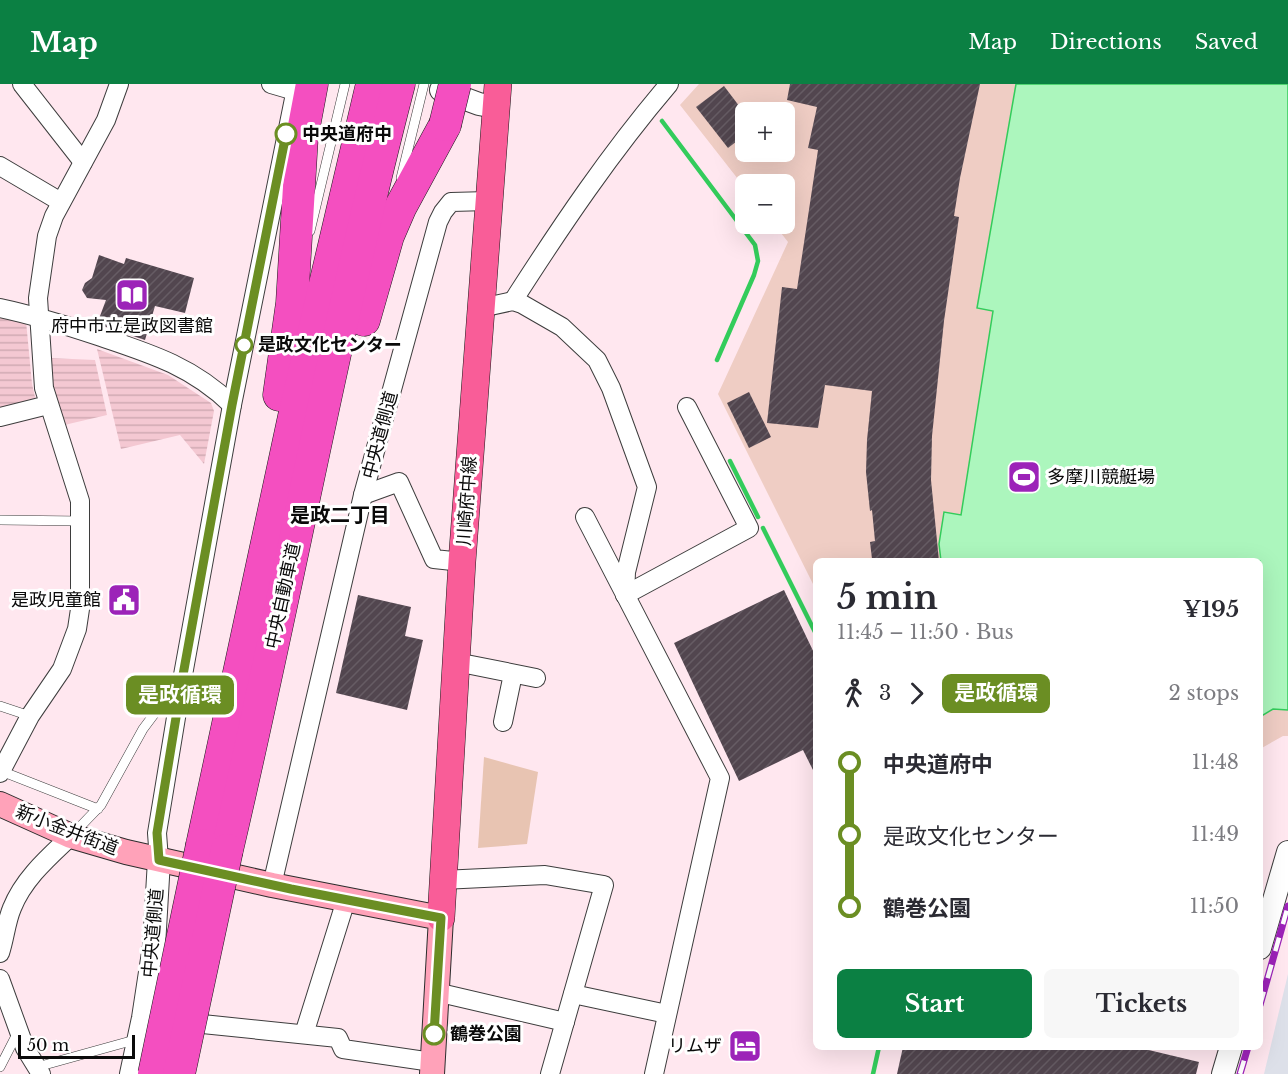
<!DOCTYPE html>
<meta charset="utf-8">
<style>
body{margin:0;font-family:"Libre Baskerville","Noto Sans JP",serif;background:#f7f7f7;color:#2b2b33;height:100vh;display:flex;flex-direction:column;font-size:22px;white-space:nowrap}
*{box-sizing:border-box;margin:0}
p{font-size:20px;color:#7c7c81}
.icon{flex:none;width:33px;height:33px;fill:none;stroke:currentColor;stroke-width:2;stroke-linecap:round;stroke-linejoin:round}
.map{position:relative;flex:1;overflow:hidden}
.sheet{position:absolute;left:813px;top:474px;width:450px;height:492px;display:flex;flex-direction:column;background:#fff;border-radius:9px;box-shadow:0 6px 24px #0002}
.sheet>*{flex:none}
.badge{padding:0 12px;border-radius:9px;font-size:21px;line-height:39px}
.buttons{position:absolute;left:735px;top:18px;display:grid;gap:12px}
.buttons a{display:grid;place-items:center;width:60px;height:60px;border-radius:9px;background:#fff;box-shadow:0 6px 24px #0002;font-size:30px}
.scale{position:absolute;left:18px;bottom:15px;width:117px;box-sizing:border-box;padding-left:6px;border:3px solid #0a0a0a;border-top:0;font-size:16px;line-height:21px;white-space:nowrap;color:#0a0a0a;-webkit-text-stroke:4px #fff;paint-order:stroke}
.map>.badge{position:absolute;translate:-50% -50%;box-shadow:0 0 0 3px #fff}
.legs{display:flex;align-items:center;gap:9px;height:66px;padding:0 24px;font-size:20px}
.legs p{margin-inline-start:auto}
.overview{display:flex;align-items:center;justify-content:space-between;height:102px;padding:0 24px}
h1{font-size:33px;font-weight:700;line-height:45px}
.action{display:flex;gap:12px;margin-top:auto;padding:12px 24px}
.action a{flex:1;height:69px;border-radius:9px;background:#0b8043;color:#fff;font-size:24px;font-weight:700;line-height:69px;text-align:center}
.action a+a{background:#f7f7f7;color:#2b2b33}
ul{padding:0 24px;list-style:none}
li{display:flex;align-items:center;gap:21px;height:72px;font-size:22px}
li i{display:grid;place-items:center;width:9px;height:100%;margin:0 8px;background:currentColor}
li i::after{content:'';width:15px;height:15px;margin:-8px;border:4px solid;border-radius:50%;background:#fff}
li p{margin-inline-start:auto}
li:first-child i{background:linear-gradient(#0000 50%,currentColor 0)}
li:last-child i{background:linear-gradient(currentColor 50%,#0000 0)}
header{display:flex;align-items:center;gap:36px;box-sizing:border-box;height:84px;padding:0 30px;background:#0b8043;color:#fff}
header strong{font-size:28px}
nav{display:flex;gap:33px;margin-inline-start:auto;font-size:21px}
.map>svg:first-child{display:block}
.industrial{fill:#dde0e9}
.farmland{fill:url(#farmland-rules)}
.green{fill:#e8c4b2}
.pitch{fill:#efcdc4;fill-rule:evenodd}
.water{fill:#acf6bd;stroke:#33cc5b;stroke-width:1.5}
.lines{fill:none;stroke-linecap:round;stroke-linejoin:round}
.stream{stroke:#33cc5b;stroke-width:4.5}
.building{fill:url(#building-hatch)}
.service-casing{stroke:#3d3d3d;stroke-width:10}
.minor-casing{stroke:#3d3d3d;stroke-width:20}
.tertiary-casing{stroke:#3d3d3d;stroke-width:24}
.secondary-casing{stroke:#2c2c2c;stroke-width:26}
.primary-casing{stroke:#1b1b1b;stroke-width:28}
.motorway-casing{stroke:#1b1b1b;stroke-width:33}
.service{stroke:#fff;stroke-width:9}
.minor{stroke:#fff;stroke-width:18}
.tertiary{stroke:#fff;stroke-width:22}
.secondary{stroke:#ffa2b9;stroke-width:24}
.primary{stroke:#f95d98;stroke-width:27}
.motorway{stroke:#f44fc0;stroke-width:32}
.rail-casing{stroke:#9c23b8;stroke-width:7}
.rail{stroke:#fff;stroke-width:4.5;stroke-dasharray:14;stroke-linecap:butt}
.motorway-bridge-casing{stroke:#1b1b1b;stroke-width:33;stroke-linecap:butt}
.motorway-bridge{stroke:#f44fc0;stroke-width:32}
.line-1-casing{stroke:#fff;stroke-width:14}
.line-1{stroke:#6b8e23;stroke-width:9}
.stop-1-dot{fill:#fff;stroke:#6b8e23;stroke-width:3}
.labels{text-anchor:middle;stroke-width:6;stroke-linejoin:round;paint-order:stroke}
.stop-label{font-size:18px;font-weight:bold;fill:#0a0a0a;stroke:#fff;text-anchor:start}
.poi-label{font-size:18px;fill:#0a0a0a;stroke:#fff;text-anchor:end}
.street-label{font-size:18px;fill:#0a0a0a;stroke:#fff}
.neighbourhood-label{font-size:20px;font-weight:bold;fill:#0a0a0a;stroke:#fff}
</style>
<header>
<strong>Map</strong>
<nav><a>Map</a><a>Directions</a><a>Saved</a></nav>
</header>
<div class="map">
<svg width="1288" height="990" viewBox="0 0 1288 990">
<defs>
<pattern id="farmland-rules" width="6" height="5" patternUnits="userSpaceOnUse" patternTransform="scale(1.5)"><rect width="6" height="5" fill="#f4c8d2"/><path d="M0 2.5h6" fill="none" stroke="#d0aab3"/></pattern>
<pattern id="building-hatch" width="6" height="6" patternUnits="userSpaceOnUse" patternTransform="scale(1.5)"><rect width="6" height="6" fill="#52464f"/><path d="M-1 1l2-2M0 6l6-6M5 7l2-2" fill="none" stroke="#665c64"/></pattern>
</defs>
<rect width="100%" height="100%" fill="#ffe7ef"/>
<path class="industrial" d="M1288 890V990H1264Z"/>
<g class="farmland">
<path d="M0 231 26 237 32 300 36 317 0 326Z"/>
<path d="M97 265 168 291 211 319 214 327 204 380 180 351 121 365Z"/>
<path d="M49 274 95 276 107 331 60 342 53 326Z"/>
</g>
<path class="green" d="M484 673 538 688 527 760 478 764Z"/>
<path class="pitch" d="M699 0H1288V652H1283L1260 665V477H816V506L718 310 788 158 774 140H784V100H746L745 104 680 21ZM746 28H784V68H746Z"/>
<path class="water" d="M1016 0H1288V626L1273 625 1260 633V477H941L939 460 944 428 961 431 993 227 977 224Z"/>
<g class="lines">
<g class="stream">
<path d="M662 37 755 161 758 177 754 191 717 276"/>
<path d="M730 377 758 433"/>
<path d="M763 444 816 550"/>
<path d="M873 990 879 963"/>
</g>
</g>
<g class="building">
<path d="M790 0H980L960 94 954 132 959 133 944 237 932 352 931 396 939 477H878L877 475H872L870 458 875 457 872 426 870 427 866 388 867 356 872 307 825 301 818 344 767 339 782 203 797 205 818 66 808 64 817 23 787 16Z"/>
<path d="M724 2 746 31V50L728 64 696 23Z"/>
<path d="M99 171 124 180 126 174 194 194 185 229 155 222 145 256 97 240 106 216 87 214 82 206 85 199 92 194Z"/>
<path d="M749 308 771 353 749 364 727 319Z"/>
<path d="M784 506 816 573V692L803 666 739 697 674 559Z"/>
<path d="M358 511 411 523 405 552 423 556 407 626 336 609Z"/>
<path d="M903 963H1136L1199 978 1196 990H897Z"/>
</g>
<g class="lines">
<g class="service-casing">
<g id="service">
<path d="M401 94 424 0"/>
<path d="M310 147 345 0"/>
<path d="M0 436 82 437"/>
<path d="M0 622 30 632"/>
<path d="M1 687 98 725"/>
<path d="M73 750 101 721 143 645 179 597"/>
<path d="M0 983 18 948"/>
<path d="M37 983 138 955"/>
</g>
</g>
<g class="minor-casing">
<g id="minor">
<path d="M22 0 83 78"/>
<path d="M271 0 295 7"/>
<path d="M0 82 61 118"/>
<path d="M513 217C561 142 611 68 669 0"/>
<path d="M0 224C33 231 65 241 98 252 149 269 192 282 232 321"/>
<path d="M481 224 513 217 522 220 562 243 597 276 611 304 647 403 626 488 625 511"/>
<path d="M0 333 48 321"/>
<path d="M363 411 399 398 434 475 462 478"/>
<path d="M585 433 720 694 654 990"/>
<path d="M625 511 749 444 687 323"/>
<path d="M456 578 536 594"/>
<path d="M503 638 513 590"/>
<path d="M0 689 30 632 62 585 77 545 80 525V417L44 304 38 214 47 152 54 132 106 36 119 0"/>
<path d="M159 776 157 749 183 591 232 321 297 0"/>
<path d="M442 796 545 791 604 801 550 990"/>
<path d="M272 801 363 411 438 138 443 128 451 118 488 117"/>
<path d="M0 869C5 854 6 838 12 824 24 794 49 773 71 752"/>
<path d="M0 895 25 964 41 990"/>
<path d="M436 908 565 938"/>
<path d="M573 910 667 930"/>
<path d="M183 938 338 954 343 965 432 978"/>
<path d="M304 950 346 816"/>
</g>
</g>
<g class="tertiary-casing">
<g id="tertiary">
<path d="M441 6 479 20 495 23"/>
<path d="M1260 864 1288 768"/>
<path d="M131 990 143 934 154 862 159 776"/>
<path d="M1223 990 1231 963"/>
</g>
</g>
<g class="secondary-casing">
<path id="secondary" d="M0 720 71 752 126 768 272 801 441 834 432 990"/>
</g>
<g class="primary-casing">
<path id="primary" d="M441 834 462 478 498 0"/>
</g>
<g class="motorway-casing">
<g id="motorway">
<path d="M364 236 388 152 401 122 445 41"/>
<path d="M279 311 292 219 302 53 312 0"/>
<path d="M202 761 295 328 372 0"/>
<path d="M227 766C287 511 333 253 399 0"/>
</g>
</g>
<use href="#service" class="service"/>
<use href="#minor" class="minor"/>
<use href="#tertiary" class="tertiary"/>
<use href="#secondary" class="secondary"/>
<use href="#primary" class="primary"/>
<use href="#motorway" class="motorway"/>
<g class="rail-casing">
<g id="rail">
<path d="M1260 921 1288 822"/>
<path d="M1240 990 1248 963"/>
</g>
</g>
<use href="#rail" class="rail"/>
<g class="motorway-bridge-casing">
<g id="motorway-bridge">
<path d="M445 41 455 0"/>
<path d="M154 990 202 761"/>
<path d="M179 990 227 766"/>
</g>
</g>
<use href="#motorway-bridge" class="motorway-bridge"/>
</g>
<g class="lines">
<g class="line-1-casing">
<path id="line-1" d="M286 50 232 321 183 591 157 749 159 776 291 805 441 834 434 950"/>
</g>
<use href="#line-1" class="line-1"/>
</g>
<defs>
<g id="library-square" transform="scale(1.725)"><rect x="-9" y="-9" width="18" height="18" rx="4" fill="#9c23b8" stroke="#fff"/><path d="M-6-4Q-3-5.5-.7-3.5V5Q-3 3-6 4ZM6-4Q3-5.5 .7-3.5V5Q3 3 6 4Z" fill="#fff"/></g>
<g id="stadium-square" transform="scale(1.725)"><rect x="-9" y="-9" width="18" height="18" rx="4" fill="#9c23b8" stroke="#fff"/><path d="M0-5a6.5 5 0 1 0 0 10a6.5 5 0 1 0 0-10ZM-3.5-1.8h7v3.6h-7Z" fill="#fff"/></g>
<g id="civic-square" transform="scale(1.725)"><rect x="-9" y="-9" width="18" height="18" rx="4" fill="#9c23b8" stroke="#fff"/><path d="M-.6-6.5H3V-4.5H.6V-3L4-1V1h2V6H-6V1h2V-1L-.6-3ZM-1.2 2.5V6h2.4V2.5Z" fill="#fff"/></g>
<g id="hotel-square" transform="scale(1.725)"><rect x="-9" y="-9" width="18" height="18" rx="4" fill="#9c23b8" stroke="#fff"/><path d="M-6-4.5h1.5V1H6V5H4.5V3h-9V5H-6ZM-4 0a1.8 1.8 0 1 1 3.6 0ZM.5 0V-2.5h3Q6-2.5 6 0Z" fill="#fff"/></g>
</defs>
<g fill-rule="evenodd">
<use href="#library-square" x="132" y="211"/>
<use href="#stadium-square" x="1024" y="393"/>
<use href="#civic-square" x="124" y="516"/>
<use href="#hotel-square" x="745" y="962"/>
</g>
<g class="stop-1-dot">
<circle cx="286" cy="50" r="10"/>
<circle cx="244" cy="261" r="8"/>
<circle cx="434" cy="950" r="10"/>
</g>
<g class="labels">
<g class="stop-label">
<text x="302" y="56">中央道府中</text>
<text x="258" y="267">是政文化センター</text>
<text x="450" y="956">鶴巻公園</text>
</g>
<g class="poi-label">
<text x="132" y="248" text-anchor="middle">府中市立是政図書館</text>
<text x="1047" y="399" text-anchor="start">多摩川競艇場</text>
<text x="101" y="522">是政児童館</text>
<text x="722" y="968">リムザ</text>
</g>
<g class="street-label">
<text transform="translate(380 351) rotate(-75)" y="6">中央道側道</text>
<text transform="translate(467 417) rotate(-86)" y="6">川崎府中線</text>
<text transform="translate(283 512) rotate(-78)" y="6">中央自動車道</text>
<text transform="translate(67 746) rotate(21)" y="6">新小金井街道</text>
<text transform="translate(153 849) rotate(-85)" y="6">中央道側道</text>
</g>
<g class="neighbourhood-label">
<text x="340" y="438">是政二丁目</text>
</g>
</g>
</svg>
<div class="buttons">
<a>+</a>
<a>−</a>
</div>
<div class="scale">50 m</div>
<b class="badge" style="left:180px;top:611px;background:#6b8e23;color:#fff">是政循環</b>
<section class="sheet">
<div class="overview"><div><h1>5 min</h1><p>11:45 – 11:50 · Bus</p></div><b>¥195</b></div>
<div class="legs"><svg class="icon" aria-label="walk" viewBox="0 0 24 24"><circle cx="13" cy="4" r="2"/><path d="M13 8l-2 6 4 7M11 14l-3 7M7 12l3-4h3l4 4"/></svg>3<svg class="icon" aria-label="forward" viewBox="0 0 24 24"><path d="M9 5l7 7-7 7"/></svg><b class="badge" style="background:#6b8e23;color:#fff">是政循環</b><p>2 stops</p></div>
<ul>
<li><i style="color:#6b8e23"></i><b>中央道府中</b><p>11:48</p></li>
<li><i style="color:#6b8e23"></i><span>是政文化センター</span><p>11:49</p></li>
<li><i style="color:#6b8e23"></i><b>鶴巻公園</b><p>11:50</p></li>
</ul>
<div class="action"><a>Start</a><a>Tickets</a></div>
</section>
</div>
